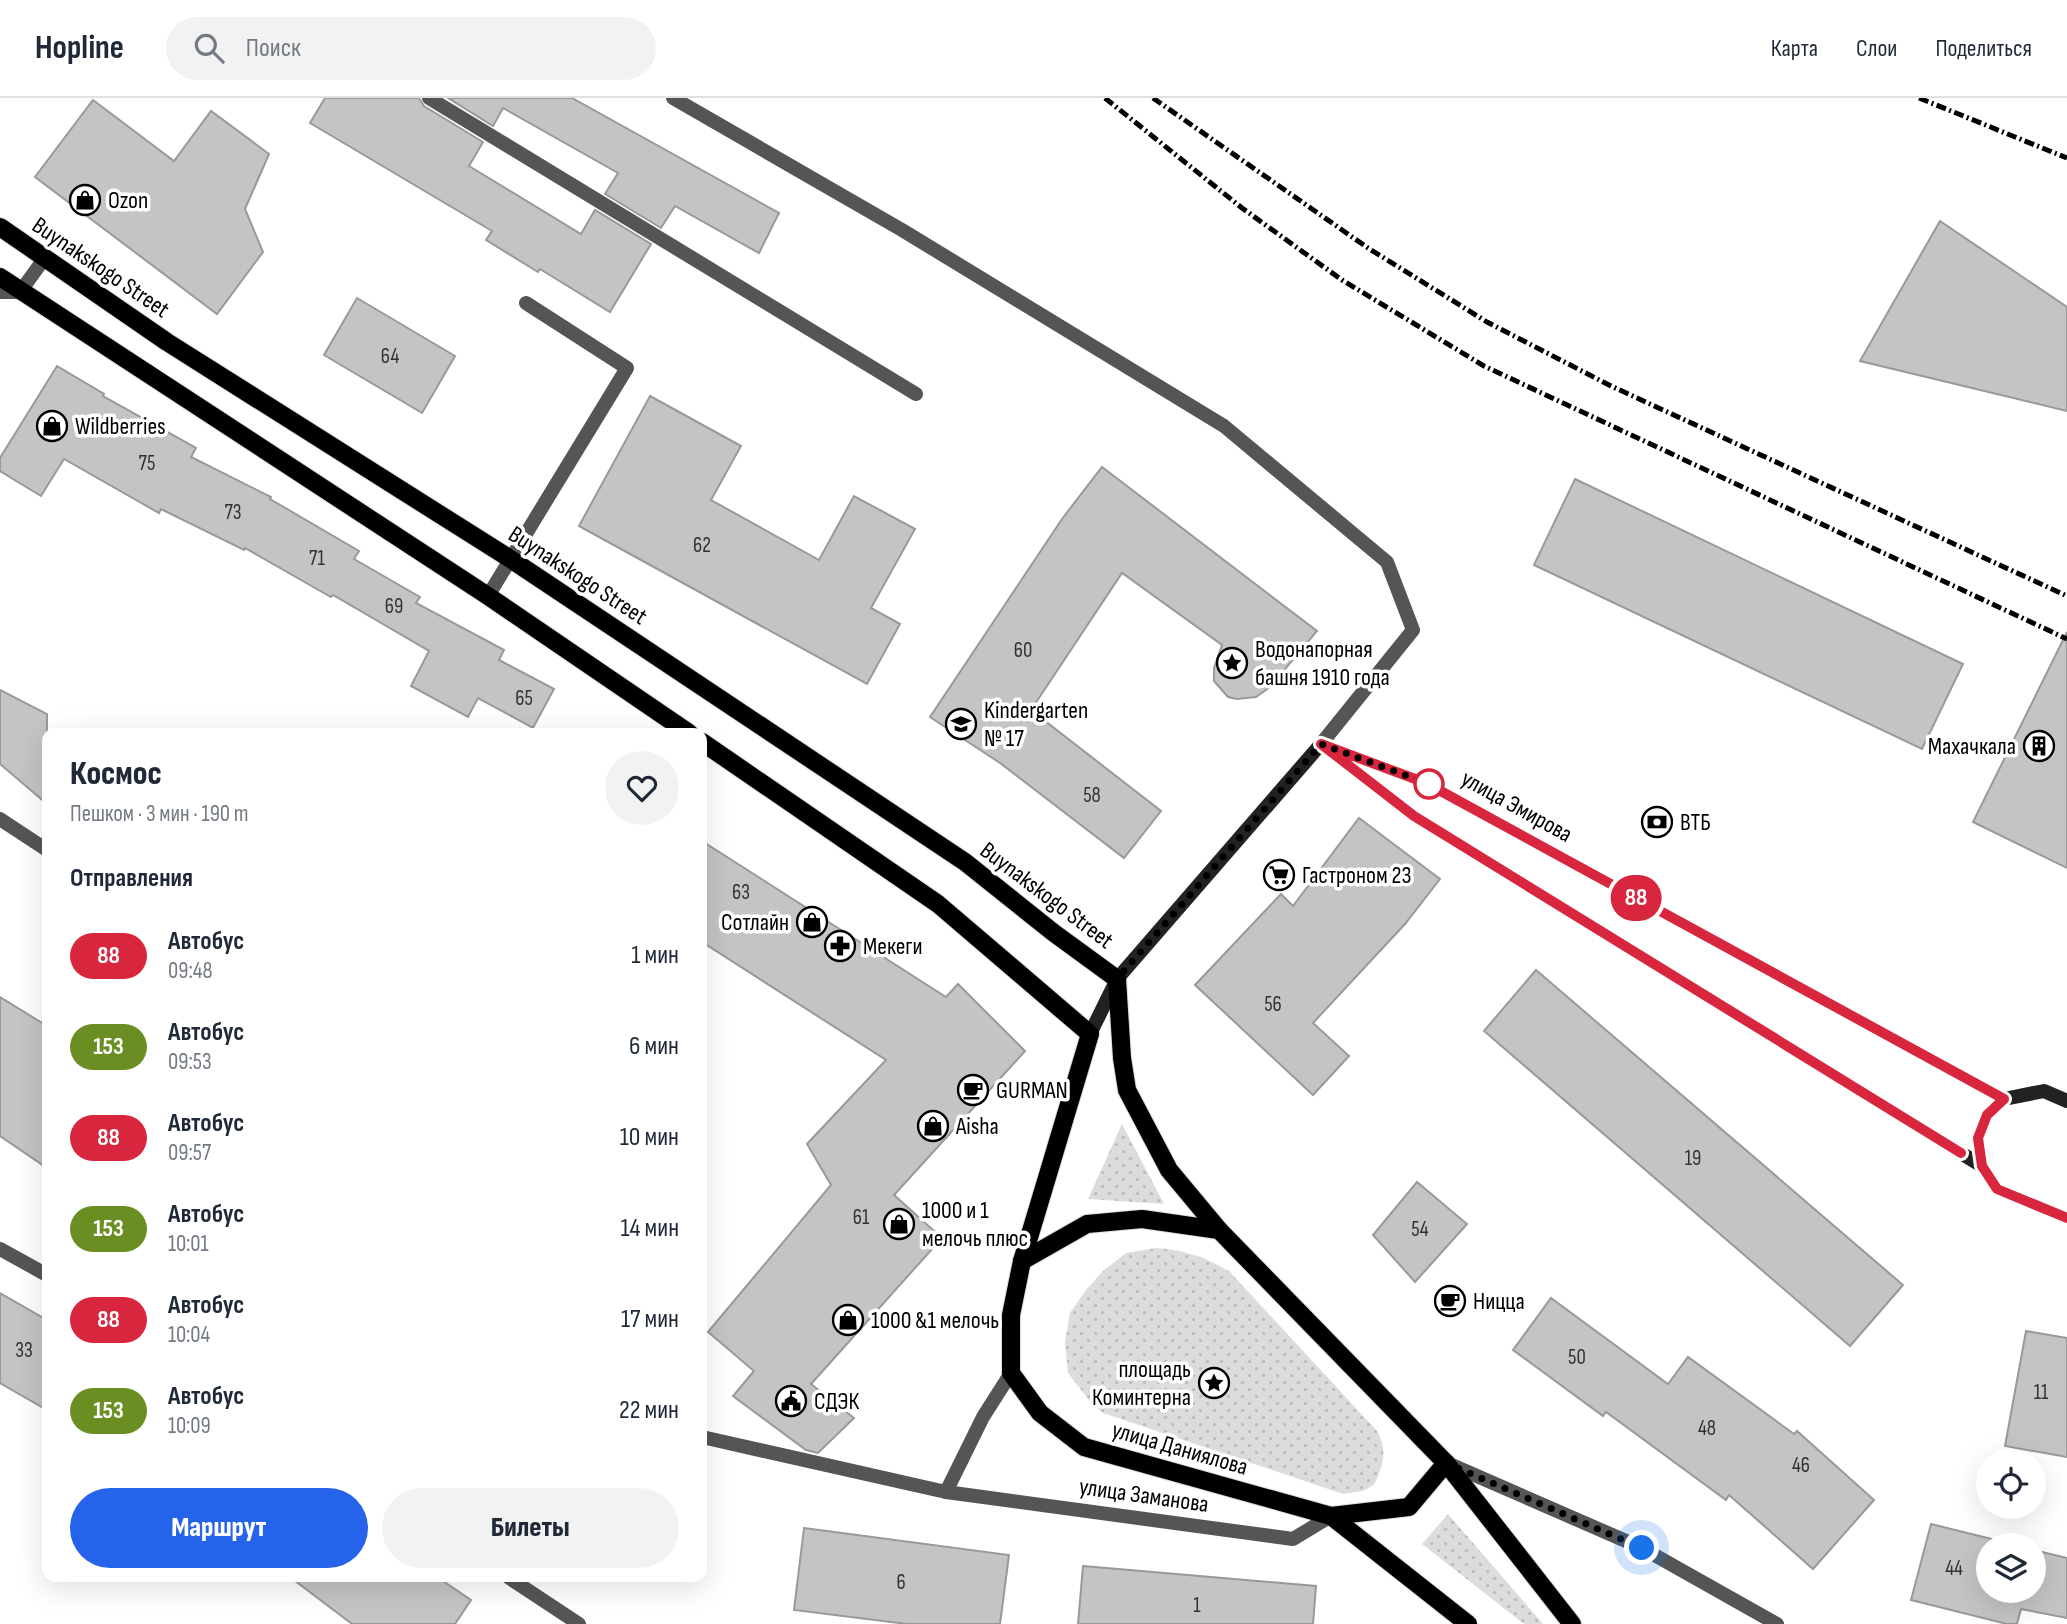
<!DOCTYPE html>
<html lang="ru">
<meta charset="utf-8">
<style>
body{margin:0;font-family:"Sofia Sans Condensed",sans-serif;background:#f2f2f3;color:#1f2937;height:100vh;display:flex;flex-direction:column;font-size:26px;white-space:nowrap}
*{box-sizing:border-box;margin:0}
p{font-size:23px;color:#747a83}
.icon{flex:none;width:38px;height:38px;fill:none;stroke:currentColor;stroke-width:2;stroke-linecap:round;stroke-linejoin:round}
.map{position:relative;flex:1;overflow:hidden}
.details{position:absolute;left:42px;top:630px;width:665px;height:854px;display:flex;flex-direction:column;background:#fff;border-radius:14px;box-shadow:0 7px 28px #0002}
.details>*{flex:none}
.badge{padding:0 14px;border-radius:23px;font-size:24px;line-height:46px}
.tools{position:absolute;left:1976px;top:1351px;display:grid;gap:14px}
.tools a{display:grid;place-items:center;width:70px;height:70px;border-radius:50%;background:#fff;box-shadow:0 7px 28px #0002;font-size:35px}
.you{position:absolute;width:35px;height:35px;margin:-18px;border:5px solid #fff;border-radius:50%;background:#1a73e8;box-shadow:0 0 0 10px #1a73e833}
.map>.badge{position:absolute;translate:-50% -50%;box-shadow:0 0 0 4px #fff}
h2{padding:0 28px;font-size:26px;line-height:63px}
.round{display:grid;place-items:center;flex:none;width:74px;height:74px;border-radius:37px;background:#f2f2f3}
.overview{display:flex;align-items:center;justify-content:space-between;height:119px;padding:0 28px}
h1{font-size:33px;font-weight:800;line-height:52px}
.action{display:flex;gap:14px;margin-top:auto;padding:14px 28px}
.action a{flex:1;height:80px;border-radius:42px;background:#2563eb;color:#fff;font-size:28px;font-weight:800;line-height:80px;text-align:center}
.action a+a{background:#f2f2f3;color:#1f2937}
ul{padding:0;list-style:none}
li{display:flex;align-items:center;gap:21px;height:91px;padding:0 28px}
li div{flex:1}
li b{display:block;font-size:26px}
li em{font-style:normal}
li .badge{min-width:77px;font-weight:700;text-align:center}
header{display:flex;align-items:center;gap:42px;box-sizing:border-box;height:98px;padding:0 35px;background:#fff;border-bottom:2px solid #e0e1e3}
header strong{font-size:33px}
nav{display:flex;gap:38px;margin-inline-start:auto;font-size:24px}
.search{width:490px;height:63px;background:#f2f2f3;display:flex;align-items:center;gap:18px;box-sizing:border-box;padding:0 24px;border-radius:38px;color:#747a83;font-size:26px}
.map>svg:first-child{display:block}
.grass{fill:url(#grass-dots)}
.building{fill:#c4c4c4;stroke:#999;stroke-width:2}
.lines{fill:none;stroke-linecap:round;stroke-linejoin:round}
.primary-casing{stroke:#dbdbdb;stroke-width:20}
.lane{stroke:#555;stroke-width:14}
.street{stroke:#555;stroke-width:14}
.secondary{stroke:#222;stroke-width:14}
.primary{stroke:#000;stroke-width:18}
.rail{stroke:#000;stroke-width:5;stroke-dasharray:10 3.5 2 3.5;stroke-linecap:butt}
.line-casing{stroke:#fff;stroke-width:16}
.line{stroke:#d7263d;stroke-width:10}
.walk{stroke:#000;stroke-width:7;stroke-dasharray:0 12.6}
.stop-dot{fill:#fff;stroke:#d7263d;stroke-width:3.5}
.labels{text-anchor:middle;stroke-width:7;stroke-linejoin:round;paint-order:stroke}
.number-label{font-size:21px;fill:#313131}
.poi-label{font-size:24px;fill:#000;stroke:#fff;text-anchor:start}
.street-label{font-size:24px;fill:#000;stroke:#fff}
</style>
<header>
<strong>Hopline</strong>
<div class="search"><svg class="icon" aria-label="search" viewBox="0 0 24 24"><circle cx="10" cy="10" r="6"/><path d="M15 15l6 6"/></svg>Поиск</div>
<nav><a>Карта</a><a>Слои</a><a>Поделиться</a></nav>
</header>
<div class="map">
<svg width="2067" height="1526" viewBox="0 0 2067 1526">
<defs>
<pattern id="grass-dots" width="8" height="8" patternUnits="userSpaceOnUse" patternTransform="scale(1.75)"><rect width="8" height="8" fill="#dcdcdc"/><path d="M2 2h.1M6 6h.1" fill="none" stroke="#bbb" stroke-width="1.8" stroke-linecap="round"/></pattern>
</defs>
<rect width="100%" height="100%" fill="#fff"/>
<g class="grass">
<path d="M1122 1026 1164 1106 1088 1101Z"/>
<path d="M1156 1150C1184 1152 1206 1159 1230 1174L1377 1333C1388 1353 1383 1367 1374 1387L1363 1393 1343 1396 1103 1315 1089 1302 1068 1275 1065 1244 1070 1215 1086 1192 1103 1173 1126 1155Z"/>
<path d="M1448 1416 1543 1526H1524L1422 1446Z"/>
</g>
<g class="building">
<path d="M325 0H419L424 8 483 44 469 68 581 136 595 112 651 146 610 214 540 171 538 174 486 142 492 133 310 25Z"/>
<path d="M448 0H572L779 115 759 155 675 108 661 130 605 96 618 75 503 10 493 28Z"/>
<path d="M93 2 174 63 211 13 269 56 245 111 263 154 217 216 35 79Z"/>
<path d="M1940 123 2067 209V313L1860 263Z"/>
<path d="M357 200 455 258 422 315 324 257Z"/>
<path d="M57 268 104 296 103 298 196 350 191 359 271 399 270 401 359 453 354 461 420 499 416 505 504 552 499 562 554 591 533 630 478 600 468 619 411 588 429 553 333 497 331 499 245 450 244 452 161 411 159 415 64 361 41 398 0 373V360Z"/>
<path d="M650 298 741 348 711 402 819 462 854 398 915 431 871 510 900 526 867 586 579 428Z"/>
<path d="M1102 369 1317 533 1270 589 1256 599 1237 601 1228 599 1214 583V570L1222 547 1122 475 1031 612 1161 713 1124 760 1000 665 930 619 1062 421Z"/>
<path d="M1575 381 1963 566 1922 651 1534 467Z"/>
<path d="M2067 534V770L1973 724Z"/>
<path d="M0 592 47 616V706L0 666Z"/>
<path d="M1359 720 1440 781 1405 826 1313 925 1349 958 1313 997 1195 887 1281 796 1293 808Z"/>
<path d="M702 743 946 899 958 886 1025 953 894 1097 942 1140 811 1286 854 1320 818 1355 806 1352 733 1298 754 1273 708 1234 831 1087 807 1046 886 962 702 844Z"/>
<path d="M1536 872 1903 1187 1850 1248 1484 933Z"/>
<path d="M0 899 47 928V1070L0 1038Z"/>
<path d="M1417 1084 1467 1126 1415 1184 1373 1137Z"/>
<path d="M0 1195 47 1222V1312L0 1285Z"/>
<path d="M1551 1200 1668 1286 1688 1259 1794 1336 1797 1333 1874 1402 1813 1471 1729 1397 1726 1402 1606 1314 1603 1318 1513 1252Z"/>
<path d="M2026 1233 2067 1240V1359L2005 1348Z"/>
<path d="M1931 1426 2016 1447H1988V1493H2034V1452L2067 1460V1520L2021 1511 2017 1526H2007L1911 1502Z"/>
<path d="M804 1430 1009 1457 1000 1526H907L794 1512Z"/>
<path d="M1083 1468 1316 1488 1313 1526H1078Z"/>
<path d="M290 1479H437L471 1502 455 1526H352Z"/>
</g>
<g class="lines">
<g class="primary-casing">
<g id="primary">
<path d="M0 129 167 244 512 462 965 764 1054 835 1117 881 1122 960 1127 992 1169 1072 1219 1132 1446 1365 1572 1526"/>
<path d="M0 179 488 498 689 635"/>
<path d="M702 644 938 806 1090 936 1022 1163 1011 1217V1275L1040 1315 1084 1349 1331 1418 1468 1526"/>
<path d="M1022 1163 1087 1126 1142 1121 1219 1132"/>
<path d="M1331 1418 1409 1409 1446 1365"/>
</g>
</g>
<g class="lane">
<path d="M429 0 916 296"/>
<path d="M673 0 902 132 1224 328 1387 464 1413 532 1321 646"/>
<path d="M488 498 627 270 526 205"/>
</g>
<g class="street">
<path d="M0 194H20L44 161"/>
<path d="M0 721 47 752"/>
<path d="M0 1151 47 1177"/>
<path d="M702 1339 946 1394 1293 1441 1331 1418"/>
<path d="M1447 1365 1642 1450 1777 1526"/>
<path d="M946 1394 983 1319 1011 1275"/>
<path d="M508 1479 579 1526"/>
</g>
<g class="secondary">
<path d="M1321 646 1414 718 1982 1068"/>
<path d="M1335 652 1426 685 2004 1001"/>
<path d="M1090 936 1117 881 1321 646"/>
<path d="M2067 1003 2044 993 2004 1001 1987 1017 1978 1040 1982 1068 1997 1091 2067 1120"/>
</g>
<use href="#primary" class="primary"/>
<g class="rail">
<path d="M1105 0 1242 110 1342 182 1484 268 2067 541"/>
<path d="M1153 0 1368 150 1487 224 1611 288 2067 498"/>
<path d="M1919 0 2067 60"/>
</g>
</g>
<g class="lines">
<g class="line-casing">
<path id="line" d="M1961 1055 1414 718 1321 646 1426 685 2004 1001 1987 1017 1978 1040 1982 1068 1997 1091 2067 1120"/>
</g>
<use href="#line" class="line"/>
<path class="walk" d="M1429 686 1321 646 1117 881 1122 960 1126 992 1169 1072 1219 1132 1446 1365 1642 1450"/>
</g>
<defs>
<g id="shop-ring" transform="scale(1.575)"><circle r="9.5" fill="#fff" stroke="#000" stroke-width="1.5"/><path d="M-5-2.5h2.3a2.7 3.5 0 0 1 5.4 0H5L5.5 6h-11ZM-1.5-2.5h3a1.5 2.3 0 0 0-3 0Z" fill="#000"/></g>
<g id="sight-ring" transform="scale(1.575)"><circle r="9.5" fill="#fff" stroke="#000" stroke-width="1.5"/><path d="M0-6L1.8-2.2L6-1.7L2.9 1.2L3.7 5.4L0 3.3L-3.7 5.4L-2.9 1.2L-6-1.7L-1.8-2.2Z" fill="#000"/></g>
<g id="school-ring" transform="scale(1.575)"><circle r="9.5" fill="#fff" stroke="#000" stroke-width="1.5"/><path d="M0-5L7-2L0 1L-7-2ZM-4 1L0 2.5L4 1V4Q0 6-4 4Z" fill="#000"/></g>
<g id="building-ring" transform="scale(1.575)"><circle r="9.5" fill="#fff" stroke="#000" stroke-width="1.5"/><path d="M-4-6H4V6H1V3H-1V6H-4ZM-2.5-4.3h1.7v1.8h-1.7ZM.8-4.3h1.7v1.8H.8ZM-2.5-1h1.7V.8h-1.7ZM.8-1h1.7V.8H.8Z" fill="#000"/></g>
<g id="bank-ring" transform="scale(1.575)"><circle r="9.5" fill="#fff" stroke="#000" stroke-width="1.5"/><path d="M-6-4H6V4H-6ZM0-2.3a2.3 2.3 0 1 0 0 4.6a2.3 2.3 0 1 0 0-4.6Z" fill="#000"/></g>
<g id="supermarket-ring" transform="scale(1.575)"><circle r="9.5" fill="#fff" stroke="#000" stroke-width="1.5"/><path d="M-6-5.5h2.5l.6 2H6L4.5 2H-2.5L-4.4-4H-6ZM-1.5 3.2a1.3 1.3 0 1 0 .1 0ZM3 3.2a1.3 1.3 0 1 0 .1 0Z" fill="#000"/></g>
<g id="pharmacy-ring" transform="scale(1.575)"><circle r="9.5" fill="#fff" stroke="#000" stroke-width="1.5"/><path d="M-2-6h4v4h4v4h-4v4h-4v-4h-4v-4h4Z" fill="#000"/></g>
<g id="cafe-ring" transform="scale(1.575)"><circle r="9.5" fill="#fff" stroke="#000" stroke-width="1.5"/><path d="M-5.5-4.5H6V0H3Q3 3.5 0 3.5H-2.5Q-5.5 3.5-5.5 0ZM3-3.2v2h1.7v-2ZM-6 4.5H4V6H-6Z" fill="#000"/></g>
<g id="civic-ring" transform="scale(1.575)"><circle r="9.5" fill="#fff" stroke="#000" stroke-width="1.5"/><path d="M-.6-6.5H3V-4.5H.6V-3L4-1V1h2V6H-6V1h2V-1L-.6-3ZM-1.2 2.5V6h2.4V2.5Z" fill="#000"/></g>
</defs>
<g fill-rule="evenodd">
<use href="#shop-ring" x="85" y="102"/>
<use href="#shop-ring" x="52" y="328"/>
<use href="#sight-ring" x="1232" y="565"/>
<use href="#school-ring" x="961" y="626"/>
<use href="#building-ring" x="2039" y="648"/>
<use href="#bank-ring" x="1657" y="724"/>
<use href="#supermarket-ring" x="1279" y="777"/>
<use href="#shop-ring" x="812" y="824"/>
<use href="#pharmacy-ring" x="840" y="848"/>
<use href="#cafe-ring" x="973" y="992"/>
<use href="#shop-ring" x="933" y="1028"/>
<use href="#shop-ring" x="899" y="1126"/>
<use href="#cafe-ring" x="1450" y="1203"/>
<use href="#shop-ring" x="848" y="1222"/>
<use href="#sight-ring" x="1214" y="1285"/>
<use href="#civic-ring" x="791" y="1303"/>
</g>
<circle class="stop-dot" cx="1429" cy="686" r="14"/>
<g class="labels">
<g class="number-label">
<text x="390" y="265">64</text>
<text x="147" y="372">75</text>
<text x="233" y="421">73</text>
<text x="702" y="454">62</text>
<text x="317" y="467">71</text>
<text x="394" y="515">69</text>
<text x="1023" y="559">60</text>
<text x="524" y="607">65</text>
<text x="1092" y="704">58</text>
<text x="741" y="801">63</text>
<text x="1273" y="913">56</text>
<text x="1693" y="1067">19</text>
<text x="861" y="1126">61</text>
<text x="1420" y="1138">54</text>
<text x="24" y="1259">33</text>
<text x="1577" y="1266">50</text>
<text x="2041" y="1301">11</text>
<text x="1707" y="1337">48</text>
<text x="1801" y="1374">46</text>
<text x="1954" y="1477">44</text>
<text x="901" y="1491">6</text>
<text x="1197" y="1514">1</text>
</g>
<g class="poi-label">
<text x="108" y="110">Ozon</text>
<text x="75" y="336">Wildberries</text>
<text x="1255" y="559">Водонапорная<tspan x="1255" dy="28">башня 1910 года</tspan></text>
<text x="984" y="620">Kindergarten<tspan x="984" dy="28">№ 17</tspan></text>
<text x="2016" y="656" text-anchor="end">Махачкала</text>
<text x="1680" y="732">ВТБ</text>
<text x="1302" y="785">Гастроном 23</text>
<text x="789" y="832" text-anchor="end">Сотлайн</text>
<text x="863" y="856">Мекеги</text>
<text x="996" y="1000">GURMAN</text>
<text x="956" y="1036">Aisha</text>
<text x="922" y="1120">1000 и 1<tspan x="922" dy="28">мелочь плюс</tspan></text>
<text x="1473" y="1211">Ницца</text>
<text x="871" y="1230">1000 &amp;1 мелочь</text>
<text x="1191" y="1279" text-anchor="end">площадь<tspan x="1191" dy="28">Коминтерна</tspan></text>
<text x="814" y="1311">СДЭК</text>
</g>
<g class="street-label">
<text transform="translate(101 169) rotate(34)" y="8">Buynakskogo Street</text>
<text transform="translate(578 477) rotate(33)" y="8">Buynakskogo Street</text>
<text transform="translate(1517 708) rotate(29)" y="8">улица Эмирова</text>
<text transform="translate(1047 797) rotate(37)" y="8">Buynakskogo Street</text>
<text transform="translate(1180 1350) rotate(16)" y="8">улица Даниялова</text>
<text transform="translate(1144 1397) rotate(8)" y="8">улица Заманова</text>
</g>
</g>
</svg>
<div class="tools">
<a><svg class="icon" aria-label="locate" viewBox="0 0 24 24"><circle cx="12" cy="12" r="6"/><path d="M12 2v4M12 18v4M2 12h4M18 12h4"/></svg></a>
<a><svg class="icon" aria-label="layers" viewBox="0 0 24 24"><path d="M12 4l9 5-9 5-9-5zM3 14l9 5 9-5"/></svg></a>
</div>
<div class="you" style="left:1642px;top:1450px"></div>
<b class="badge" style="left:1636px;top:800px;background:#d7263d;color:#fff">88</b>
<section class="details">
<div class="overview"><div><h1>Космос</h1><p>Пешком · 3 мин · 190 m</p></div><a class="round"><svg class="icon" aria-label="heart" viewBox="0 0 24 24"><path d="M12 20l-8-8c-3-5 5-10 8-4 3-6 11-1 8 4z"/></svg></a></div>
<h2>Отправления</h2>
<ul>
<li><span class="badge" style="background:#d7263d;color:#fff">88</span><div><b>Автобус</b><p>09:48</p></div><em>1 мин</em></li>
<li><span class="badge" style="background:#6b8e23;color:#fff">153</span><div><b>Автобус</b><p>09:53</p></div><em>6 мин</em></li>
<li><span class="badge" style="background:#d7263d;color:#fff">88</span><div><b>Автобус</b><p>09:57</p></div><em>10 мин</em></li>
<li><span class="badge" style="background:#6b8e23;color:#fff">153</span><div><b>Автобус</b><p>10:01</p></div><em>14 мин</em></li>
<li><span class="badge" style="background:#d7263d;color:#fff">88</span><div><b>Автобус</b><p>10:04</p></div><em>17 мин</em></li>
<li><span class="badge" style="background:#6b8e23;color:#fff">153</span><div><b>Автобус</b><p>10:09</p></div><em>22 мин</em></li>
</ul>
<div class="action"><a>Маршрут</a><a>Билеты</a></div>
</section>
</div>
